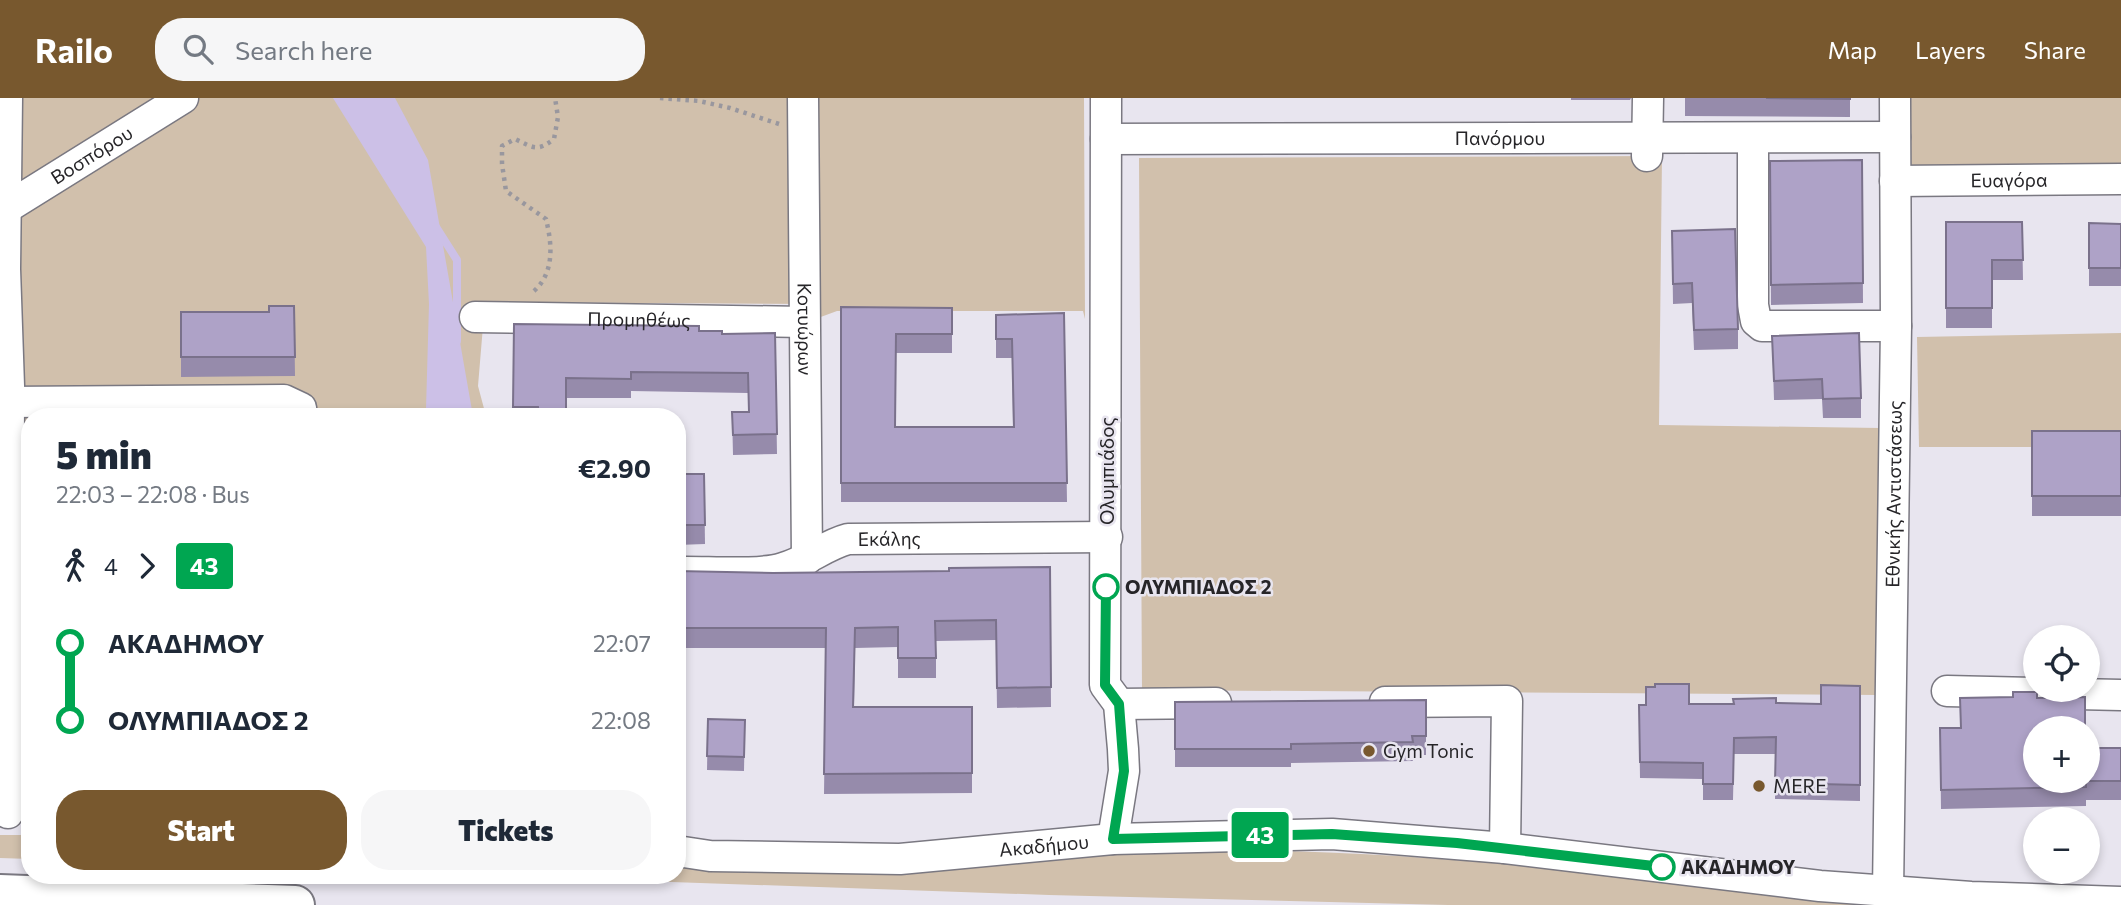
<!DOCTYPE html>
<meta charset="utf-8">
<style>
body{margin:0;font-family:Commissioner,sans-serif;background:#f6f6f7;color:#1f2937;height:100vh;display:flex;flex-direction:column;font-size:26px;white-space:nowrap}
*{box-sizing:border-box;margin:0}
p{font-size:23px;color:#747a83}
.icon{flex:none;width:38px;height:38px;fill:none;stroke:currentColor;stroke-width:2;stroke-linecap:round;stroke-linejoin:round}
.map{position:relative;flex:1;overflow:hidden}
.details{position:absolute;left:21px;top:310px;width:665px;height:476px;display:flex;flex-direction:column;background:#fff;border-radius:28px;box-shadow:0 4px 10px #0003}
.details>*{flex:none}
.badge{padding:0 14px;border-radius:5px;font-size:24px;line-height:46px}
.controls{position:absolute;left:2023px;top:527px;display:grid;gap:14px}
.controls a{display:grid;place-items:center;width:77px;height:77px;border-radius:50%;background:#fff;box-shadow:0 4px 10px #0003;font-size:35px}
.map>.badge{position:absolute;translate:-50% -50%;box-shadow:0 0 0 4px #fff}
.legs{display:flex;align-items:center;gap:10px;height:77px;padding:0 35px;font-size:23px}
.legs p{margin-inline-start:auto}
.summary{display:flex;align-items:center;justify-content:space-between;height:119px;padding:0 35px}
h1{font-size:38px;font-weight:800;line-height:52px}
.primary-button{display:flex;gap:14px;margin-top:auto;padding:14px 35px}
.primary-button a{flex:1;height:80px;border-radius:28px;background:#78582e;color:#fff;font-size:28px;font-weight:800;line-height:80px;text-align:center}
.primary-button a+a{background:#f6f6f7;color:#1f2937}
ul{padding:0 35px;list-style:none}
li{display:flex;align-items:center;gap:24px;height:77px;font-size:26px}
li i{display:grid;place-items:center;width:10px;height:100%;margin:0 9px;background:currentColor}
li i::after{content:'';width:18px;height:18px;margin:-9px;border:5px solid;border-radius:50%;background:#fff}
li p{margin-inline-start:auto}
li:first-child i{background:linear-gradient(#0000 50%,currentColor 0)}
li:last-child i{background:linear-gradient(currentColor 50%,#0000 0)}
header{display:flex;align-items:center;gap:42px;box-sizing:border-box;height:98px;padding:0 35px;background:#78582e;color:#fff}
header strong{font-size:33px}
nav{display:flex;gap:38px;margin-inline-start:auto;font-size:24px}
.search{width:490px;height:63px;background:#f6f6f7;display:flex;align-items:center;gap:18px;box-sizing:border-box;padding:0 24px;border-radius:28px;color:#747a83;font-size:26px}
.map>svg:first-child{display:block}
.green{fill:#d1c0ac}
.water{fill:#ccc0e7}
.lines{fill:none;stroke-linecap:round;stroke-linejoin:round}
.stream{stroke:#ccc0e7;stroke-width:8}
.minor-casing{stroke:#7a7881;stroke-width:33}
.highway-casing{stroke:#7a7881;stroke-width:42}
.path{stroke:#99979e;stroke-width:4.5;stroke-dasharray:3.5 5;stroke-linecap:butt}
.minor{stroke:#fff;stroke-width:30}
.highway{stroke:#fff;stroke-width:38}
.wall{fill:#968bab}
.building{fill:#aea2c7;stroke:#7a718b;stroke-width:2}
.line-1-casing{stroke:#fff;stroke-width:16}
.line-1{stroke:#00a651;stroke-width:10}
.stop-1-dot{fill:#fff;stroke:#00a651;stroke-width:3.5}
.poi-dot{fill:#78582e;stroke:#e8e5ef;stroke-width:2.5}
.labels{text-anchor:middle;stroke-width:5;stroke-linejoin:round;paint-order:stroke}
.street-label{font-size:19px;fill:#262528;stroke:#e8e5ef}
.stop-label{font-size:19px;font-weight:bold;fill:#262528;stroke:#e8e5ef;text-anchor:start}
.poi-label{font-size:19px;fill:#262528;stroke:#e8e5ef;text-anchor:start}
</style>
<header>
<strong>Railo</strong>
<div class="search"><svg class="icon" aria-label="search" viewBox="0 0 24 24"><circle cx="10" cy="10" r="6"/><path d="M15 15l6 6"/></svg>Search here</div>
<nav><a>Map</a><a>Layers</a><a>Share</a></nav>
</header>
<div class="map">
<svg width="2121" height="807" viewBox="0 0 2121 807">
<rect width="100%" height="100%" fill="#e8e5ef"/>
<g class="green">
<path d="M0 0H1084L1085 221 1083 213H837L818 220 817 206 485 204 478 288 486 318H30V688H0Z"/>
<rect x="1910" y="0" width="211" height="67"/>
<path d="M1662 58 1659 327 1880 330 1878 597 1142 592 1139 60Z"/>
<path d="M2121 235V349H1919L1917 239Z"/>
<path d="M0 737H30V761L0 760Z"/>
<path d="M1252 752C1473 756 1694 785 1914 807H1448L1049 797 471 777H677V766Z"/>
</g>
<path class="water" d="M333 0H395L428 62 473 318H428L426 311 429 206 426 149Z"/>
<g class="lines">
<path class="stream" d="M436 129 457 162V243"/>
<g class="minor-casing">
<g id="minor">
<path d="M7 0 5 171 9 288 8 715"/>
<path id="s1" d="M803 0 807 461"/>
<path d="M1106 0 1105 587 1119 606 1123 651 1124 673 1113 741"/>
<path d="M1753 40V207L1756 223 1762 228H1896"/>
<path id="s2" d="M1106 41 1895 39"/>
<path d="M1647 58 1648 0"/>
<path id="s3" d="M1895 83 2121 81"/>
<path id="s4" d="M0 114 183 0"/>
<path id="s5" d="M475 219 804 224"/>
<path d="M7 304 284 302 301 310 302 318"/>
<path id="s6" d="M677 474C706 473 757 478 783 470 806 464 825 447 848 441L1107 439"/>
<path d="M1947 593 2121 597"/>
<path d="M1385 604 1507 603 1505 750"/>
<path d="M1119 606 1216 605"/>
<path id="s7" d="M677 753 710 758 900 761 1113 741 1332 736 1505 750 1820 788 1971 799 2121 804"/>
<path id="s8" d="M1888 793 1896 228 1895 0"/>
</g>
</g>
<g class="highway-casing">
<path id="highway" d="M0 796 295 807"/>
</g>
<g class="path">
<path d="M660 0 699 3 730 10 779 26"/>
<path d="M534 193C555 174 552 146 546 121L506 93 502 66V48L515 41C534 50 537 54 554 41L558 19 555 0"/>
</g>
<use href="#minor" class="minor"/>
<use href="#highway" class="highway"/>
</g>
<g class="wall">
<path d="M1571 0H1631L1630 2H1571Z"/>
<path d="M1685 0H1850V19L1685 18Z"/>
<path d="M1862 62 1863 205 1771 207 1770 63Z"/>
<path d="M1946 124H2022L2023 182H1992V230H1946Z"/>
<path d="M2089 125 2121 126V188H2089Z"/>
<path d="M1672 133 1738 231V251L1694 252 1692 205 1673 206Z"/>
<path d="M294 208 295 278 181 279V214H269Z"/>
<path d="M841 209 952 210V255H896L895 329H1013L1012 260H996V217L1064 215 1067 404H841Z"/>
<path d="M514 226 699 233 722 236 775 235 777 356 733 357 732 314H749L748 295 631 293V300H566V318H513Z"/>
<path d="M1772 238 1861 300V320H1823L1822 301 1774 302Z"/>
<rect x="2032" y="333" width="89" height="85"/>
<path d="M704 376 705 446 677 447V388Z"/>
<path d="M1050 469 1051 609 997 610 996 542 936 543V580H898V549L855 550 854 609H972V695L824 696 826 550H677V473L773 475 949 473Z"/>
<path d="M1860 588V703L1775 701V656H1734L1733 702H1703V681L1640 680 1639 607H1646L1655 589 1689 606H1821Z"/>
<path d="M1426 602V657H1413V663L1291 665V669H1175V604Z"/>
<path d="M708 621 745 622 744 673 707 672Z"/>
<path d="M1940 630 2035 682 2121 650V702H2086V708L1941 711Z"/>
</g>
<g class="building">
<path d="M1766 0H1850V1Z"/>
<path d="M1862 62 1863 185 1771 187 1770 63Z"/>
<path d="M1946 124H2022L2023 162H1992V210H1946Z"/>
<path d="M2089 125 2121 126V170H2089Z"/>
<path d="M1735 131 1738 231 1694 232 1692 185 1673 186 1672 133Z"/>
<path d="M269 208H294L295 259H181V214H269Z"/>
<path d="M841 209 952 210V236H896L895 329H1014L1012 241H996V217L1064 215 1067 385H841Z"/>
<path d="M514 226 699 228V233H722V236L775 235 777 336 733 337 732 314H749L748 275 631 274V281L566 280V318H539L538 309H513Z"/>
<path d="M1859 235 1861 300 1823 301 1822 281 1774 283 1772 238Z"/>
<rect x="2032" y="333" width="89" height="65"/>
<path d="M678 376H704L705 427H677Z"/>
<path d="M1050 469 1051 589 997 590 996 522 935 523 936 560H898V529L855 530 853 609H972V675L824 676 826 530H677V473L773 475 949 473V470Z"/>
<path d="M1655 586H1689V606H1734L1733 601 1776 600V605L1821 606V587L1860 588V687L1775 685 1776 639 1734 640 1733 686H1703V665L1640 664 1639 607H1646V589H1655Z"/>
<path d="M2013 594H2037V600L2085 599V630H2035V682H2088V650H2121V683H2086V689L1941 692 1940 630H1961L1960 600 2013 599Z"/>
<path d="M1426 602V638H1412L1413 644 1291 646V651H1175V604Z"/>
<path d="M708 621 745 622 744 659 707 658Z"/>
</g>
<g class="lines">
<g class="line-1-casing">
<path id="line-1" d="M1106 489 1105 587 1119 606 1124 673 1113 741 1332 736 1457 745 1662 769"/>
</g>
<use href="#line-1" class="line-1"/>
</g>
<g class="stop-1-dot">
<circle cx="1106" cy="489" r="12"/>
<circle cx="1662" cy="769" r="12"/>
</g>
<g class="poi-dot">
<circle cx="1369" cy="653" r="7"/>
<circle cx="1759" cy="688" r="7"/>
</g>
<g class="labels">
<g class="street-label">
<text dy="7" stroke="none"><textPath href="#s2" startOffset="394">Πανόρμου</textPath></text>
<text dy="7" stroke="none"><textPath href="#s4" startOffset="108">Βοσπόρου</textPath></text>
<text dy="7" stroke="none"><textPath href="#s3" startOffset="114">Ευαγόρα</textPath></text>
<text dy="7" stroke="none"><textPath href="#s5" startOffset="164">Προμηθέως</textPath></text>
<text dy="7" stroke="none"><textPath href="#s1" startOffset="231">Κοτυώρων</textPath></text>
<text transform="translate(1107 373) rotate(-90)" y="7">Ολυμπιάδος</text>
<text dy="7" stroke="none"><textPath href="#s8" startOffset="397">Εθνικής Αντιστάσεως</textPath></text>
<text dy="7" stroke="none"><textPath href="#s6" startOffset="219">Εκάλης</textPath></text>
<text dy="7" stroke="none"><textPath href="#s7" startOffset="368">Ακαδήμου</textPath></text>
</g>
<g class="stop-label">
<text x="1125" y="496">ΟΛΥΜΠΙΑΔΟΣ 2</text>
<text x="1681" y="776">ΑΚΑΔΗΜΟΥ</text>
</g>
<g class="poi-label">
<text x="1383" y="660">Gym Tonic</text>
<text x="1773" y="695">MERE</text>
</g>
</g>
</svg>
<div class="controls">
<a><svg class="icon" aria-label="locate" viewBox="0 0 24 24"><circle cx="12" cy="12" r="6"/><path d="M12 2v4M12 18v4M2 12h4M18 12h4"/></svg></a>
<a>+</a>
<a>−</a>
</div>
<b class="badge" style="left:1260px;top:737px;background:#00a651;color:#fff">43</b>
<section class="details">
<div class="summary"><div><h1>5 min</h1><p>22:03 – 22:08 · Bus</p></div><b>€2.90</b></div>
<div class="legs"><svg class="icon" aria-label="walk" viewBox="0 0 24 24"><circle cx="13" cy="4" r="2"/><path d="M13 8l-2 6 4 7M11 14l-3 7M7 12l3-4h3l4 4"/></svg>4<svg class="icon" aria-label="forward" viewBox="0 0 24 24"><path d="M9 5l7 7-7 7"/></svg><b class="badge" style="background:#00a651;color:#fff">43</b></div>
<ul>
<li><i style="color:#00a651"></i><b>ΑΚΑΔΗΜΟΥ</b><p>22:07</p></li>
<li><i style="color:#00a651"></i><b>ΟΛΥΜΠΙΑΔΟΣ 2</b><p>22:08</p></li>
</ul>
<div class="primary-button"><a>Start</a><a>Tickets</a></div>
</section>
</div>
